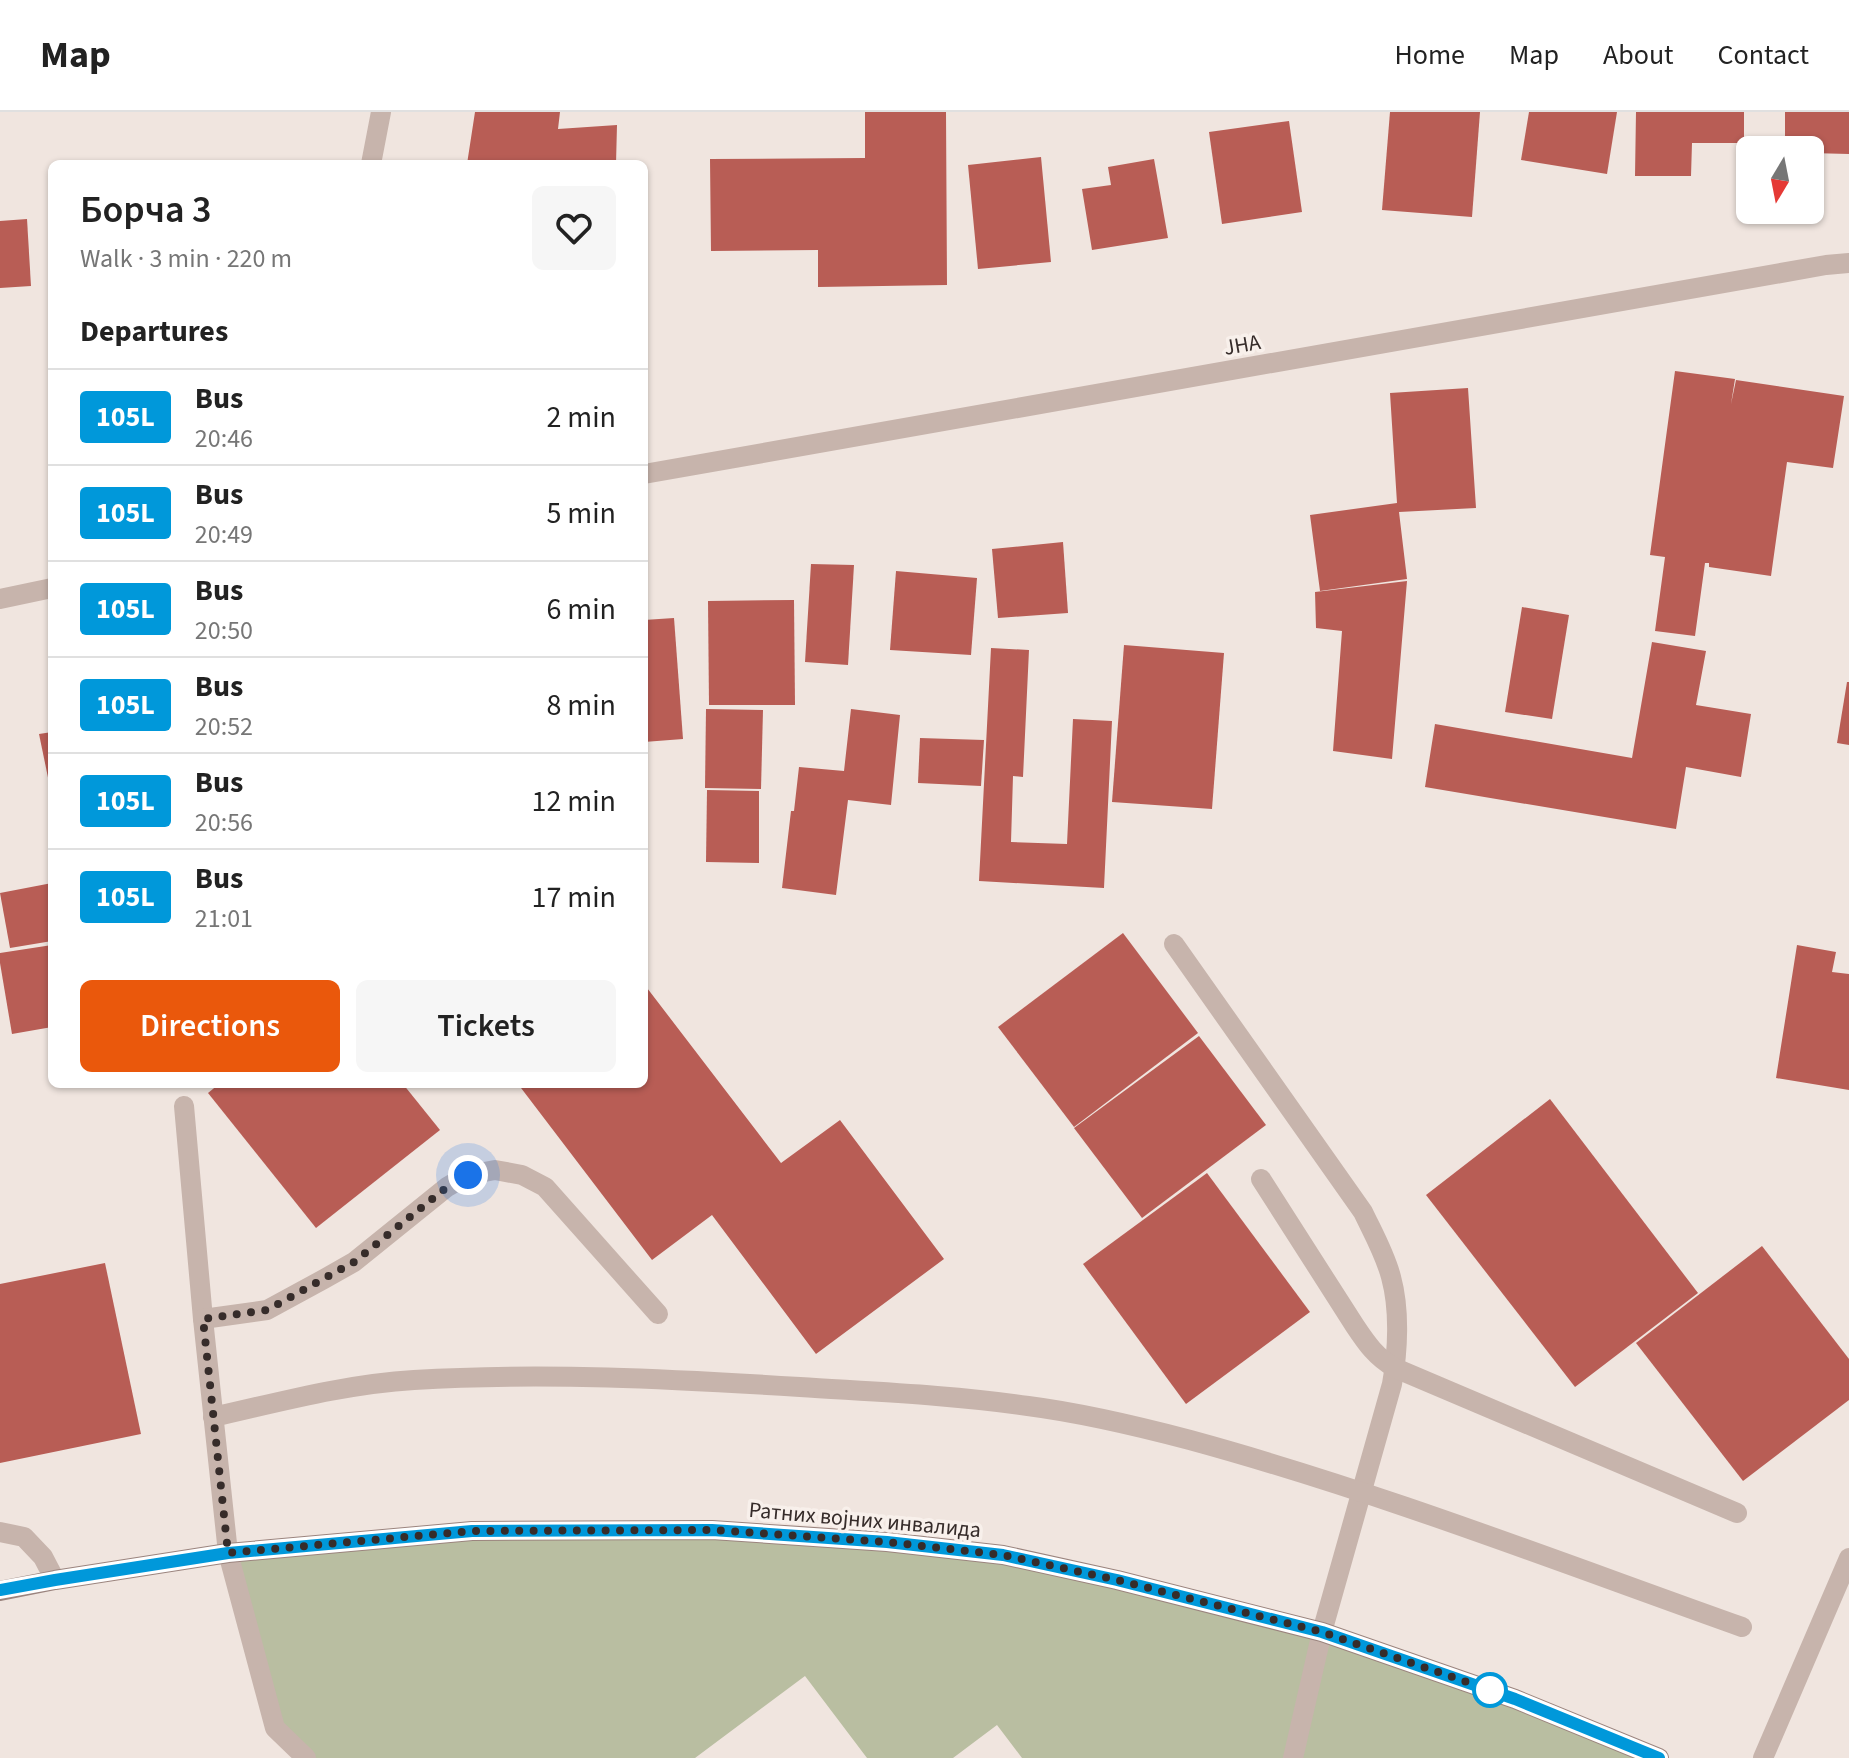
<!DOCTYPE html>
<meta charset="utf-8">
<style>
body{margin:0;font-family:"Source Sans 3",sans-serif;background:#f6f6f6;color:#222;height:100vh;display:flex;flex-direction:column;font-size:30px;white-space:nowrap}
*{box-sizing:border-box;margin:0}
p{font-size:26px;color:#767676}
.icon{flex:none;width:44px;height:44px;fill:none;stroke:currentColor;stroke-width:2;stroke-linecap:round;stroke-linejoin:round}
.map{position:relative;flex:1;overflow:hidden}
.sheet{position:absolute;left:48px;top:48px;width:600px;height:928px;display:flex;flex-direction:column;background:#fff;border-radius:12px;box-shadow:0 2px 6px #0004}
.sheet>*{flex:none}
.badge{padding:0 16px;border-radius:6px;font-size:28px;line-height:52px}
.needle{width:52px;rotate:190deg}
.fabs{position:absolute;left:1736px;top:24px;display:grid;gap:16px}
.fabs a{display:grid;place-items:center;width:88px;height:88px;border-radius:12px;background:#fff;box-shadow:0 2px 6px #0004;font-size:40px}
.you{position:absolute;width:40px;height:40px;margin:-20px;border:6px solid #fff;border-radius:50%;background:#1a73e8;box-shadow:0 0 0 12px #1a73e833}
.map>.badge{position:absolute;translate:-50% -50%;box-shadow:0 0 0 4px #fff}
h2{padding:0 32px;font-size:30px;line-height:72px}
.round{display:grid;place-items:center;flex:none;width:84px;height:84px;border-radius:12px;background:#f6f6f6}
.summary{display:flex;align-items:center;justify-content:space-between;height:136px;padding:0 32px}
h1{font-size:38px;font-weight:600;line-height:60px}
.action{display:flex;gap:16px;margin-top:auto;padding:16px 32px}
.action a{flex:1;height:92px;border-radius:12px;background:#ea580c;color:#fff;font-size:32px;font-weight:600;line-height:92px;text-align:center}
.action a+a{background:#f6f6f6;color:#222}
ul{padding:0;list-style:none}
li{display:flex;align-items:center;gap:24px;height:96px;padding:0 32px;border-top:2px solid #e0e0e0}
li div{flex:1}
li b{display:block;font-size:30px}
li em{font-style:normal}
li .badge{min-width:88px;font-weight:700;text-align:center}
header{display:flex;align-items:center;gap:48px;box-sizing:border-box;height:112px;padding:0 40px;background:#fff;border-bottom:2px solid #e0e0e0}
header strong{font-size:38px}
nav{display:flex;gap:44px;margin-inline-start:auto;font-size:28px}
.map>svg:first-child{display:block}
.green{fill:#b9bea1}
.building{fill:#b85d55}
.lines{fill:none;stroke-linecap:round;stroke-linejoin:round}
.lane{stroke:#c7b4ac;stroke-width:20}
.street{stroke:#c7b4ac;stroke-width:20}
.secondary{stroke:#9b847e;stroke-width:20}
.line-casing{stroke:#fff;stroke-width:18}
.line{stroke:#0098da;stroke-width:12}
.walk{stroke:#362c2a;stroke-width:8;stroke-dasharray:0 14.4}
.stop-dot{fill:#fff;stroke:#0098da;stroke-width:4}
.labels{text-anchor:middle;stroke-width:7;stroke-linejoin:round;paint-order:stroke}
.street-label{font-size:22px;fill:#362c2a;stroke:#f8f0eb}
</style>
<header>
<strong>Map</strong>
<nav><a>Home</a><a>Map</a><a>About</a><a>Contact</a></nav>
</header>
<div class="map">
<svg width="1849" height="1646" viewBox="0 0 1849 1646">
<rect width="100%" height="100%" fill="#f0e5df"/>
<path class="green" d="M712 1418 1003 1443 1322 1520 1659 1646H1022L997 1613 953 1646H867L805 1564 695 1646H306L275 1616 228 1441 472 1419Z"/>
<g class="building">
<path d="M475 0H560L558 17 617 13 616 52H467Z"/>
<path d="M865 0H946L947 173 818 175V138L711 139 710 47 865 46Z"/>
<path d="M1390 0H1480L1472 105 1382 98Z"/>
<path d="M1529 0H1617L1607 62 1521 48Z"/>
<path d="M1636 0H1744V31H1692L1691 64H1635Z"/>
<path d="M1785 0H1849V42L1810 41V38H1785Z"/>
<path d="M1289 9 1302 100 1222 112 1209 20Z"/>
<path d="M1041 45 1051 150 978 157 968 53Z"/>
<path d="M1154 47 1168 126 1092 138 1082 77 1111 73 1108 55Z"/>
<path d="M27 107 31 174 0 176V109Z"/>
<path d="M1675 259 1735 267 1731 292 1736 268 1844 284 1833 356 1787 350 1771 464 1709 455V451H1705L1695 524 1655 519 1665 445 1650 443Z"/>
<path d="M1468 276 1476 396 1399 400 1407 467 1320 479 1310 403 1397 391 1390 281Z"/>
<path d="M1063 430 1068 501 998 506 992 437Z"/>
<path d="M811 452 854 453 848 553 805 550Z"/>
<path d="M896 459 977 466 971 543 890 538Z"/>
<path d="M1407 469 1392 647 1333 639 1342 519 1316 516 1315 480Z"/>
<path d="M794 488 795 593H709L708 489Z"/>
<path d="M1522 495 1569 503 1552 607 1505 600Z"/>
<path d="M674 506 683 627 644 630V508Z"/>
<path d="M1652 530 1706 539 1696 593 1751 602 1741 665 1686 655 1676 717 1425 675 1435 612 1632 646Z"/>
<path d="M1124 533 1224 541 1212 697 1112 690Z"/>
<path d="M991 536 1029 538 1023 665 1013 664 1011 730 1067 732 1073 607 1112 609 1104 776 979 769Z"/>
<path d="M1847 570H1849V633L1837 631Z"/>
<path d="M706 597 763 598 761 677 705 676Z"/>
<path d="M851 597 900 603 891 693 848 688 836 783 782 776 791 699H794L799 655 844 659Z"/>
<path d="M52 620V680H51L39 622Z"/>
<path d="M920 626 984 628 981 674 918 671Z"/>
<path d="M707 678 759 679V751L706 750Z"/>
<path d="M52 771V829L10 836 0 781Z"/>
<path d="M1123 821 1198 921 1074 1015 998 915Z"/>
<path d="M52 833V915L12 922 0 851V841Z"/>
<path d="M1797 833 1836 840 1832 860 1849 862V978L1776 966Z"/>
<path d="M644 872 781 1051 840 1008 944 1147 816 1242 712 1103 652 1148 518 972H644Z"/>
<path d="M1199 924 1266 1013 1142 1106 1074 1016Z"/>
<path d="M219 972H403L440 1018 316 1116 208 981Z"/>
<path d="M1550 987 1698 1181 1575 1275 1426 1083Z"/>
<path d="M1207 1061 1310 1200 1186 1292 1083 1152Z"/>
<path d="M1762 1134 1849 1247V1288L1743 1369 1636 1231Z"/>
<path d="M105 1151 141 1322 0 1351V1172Z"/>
</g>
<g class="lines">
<g class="lane">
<path d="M1174 832 1363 1100C1373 1121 1385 1142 1391 1165 1400 1198 1398 1239 1392 1272L1322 1520 1293 1646"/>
<path d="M184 994 203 1207 228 1441 275 1616 306 1646"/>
<path d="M1261 1067 1355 1214C1367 1232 1376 1245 1395 1256L1737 1401"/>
<path d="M203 1207 267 1198 324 1167 354 1150 447 1075 468 1063 495 1058 522 1063 545 1075 658 1202"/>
<path d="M213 1305C280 1290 346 1272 414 1268 543 1260 672 1267 800 1275 876 1280 952 1283 1028 1294 1082 1301 1137 1314 1190 1328 1377 1379 1559 1450 1742 1515"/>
<path d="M0 1420 24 1425 43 1445 55 1468"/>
</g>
<g class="street">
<path d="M371 52 381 0"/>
<path d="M644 362 1826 153 1849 151"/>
<path d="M0 487 52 476"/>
<path d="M1763 1646 1849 1446"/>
</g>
<path class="secondary" d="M0 1479 55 1468 228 1441 472 1419 712 1418 887 1430 1003 1443 1117 1468 1322 1520 1515 1587 1659 1646"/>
</g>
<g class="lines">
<g class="line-casing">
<path id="line" d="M0 1478 55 1468 228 1441 472 1419 712 1418 887 1430 1003 1443 1117 1468 1322 1520 1515 1587 1659 1646"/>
</g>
<use href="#line" class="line"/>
<path class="walk" d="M468 1063 447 1075 354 1150 267 1198 203 1207 228 1441 472 1419 712 1418 887 1430 1003 1443 1117 1468 1322 1520 1493 1579 1490 1578"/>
</g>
<circle class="stop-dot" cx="1490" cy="1578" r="16"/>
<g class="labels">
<g class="street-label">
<text transform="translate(1242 232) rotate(-10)" y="8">ЈНА</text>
<text transform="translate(865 1407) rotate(5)" y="8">Ратних војних инвалида</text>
</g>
</g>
</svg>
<div class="fabs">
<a><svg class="needle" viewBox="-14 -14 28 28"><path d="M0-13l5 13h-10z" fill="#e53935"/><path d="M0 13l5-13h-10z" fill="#767676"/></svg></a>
</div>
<div class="you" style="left:468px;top:1063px"></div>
<section class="sheet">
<div class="summary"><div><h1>Борча 3</h1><p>Walk · 3 min · 220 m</p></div><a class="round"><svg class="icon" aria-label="heart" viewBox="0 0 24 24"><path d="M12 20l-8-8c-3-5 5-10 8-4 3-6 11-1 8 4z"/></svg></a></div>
<h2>Departures</h2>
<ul>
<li><span class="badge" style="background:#0098da;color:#fff">105L</span><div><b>Bus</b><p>20:46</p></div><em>2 min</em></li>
<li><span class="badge" style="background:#0098da;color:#fff">105L</span><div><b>Bus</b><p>20:49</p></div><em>5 min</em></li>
<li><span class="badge" style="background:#0098da;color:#fff">105L</span><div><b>Bus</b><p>20:50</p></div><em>6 min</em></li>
<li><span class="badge" style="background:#0098da;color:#fff">105L</span><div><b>Bus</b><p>20:52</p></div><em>8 min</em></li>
<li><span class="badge" style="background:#0098da;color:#fff">105L</span><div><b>Bus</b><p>20:56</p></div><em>12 min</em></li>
<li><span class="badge" style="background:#0098da;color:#fff">105L</span><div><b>Bus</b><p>21:01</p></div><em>17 min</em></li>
</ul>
<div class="action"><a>Directions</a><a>Tickets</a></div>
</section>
</div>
